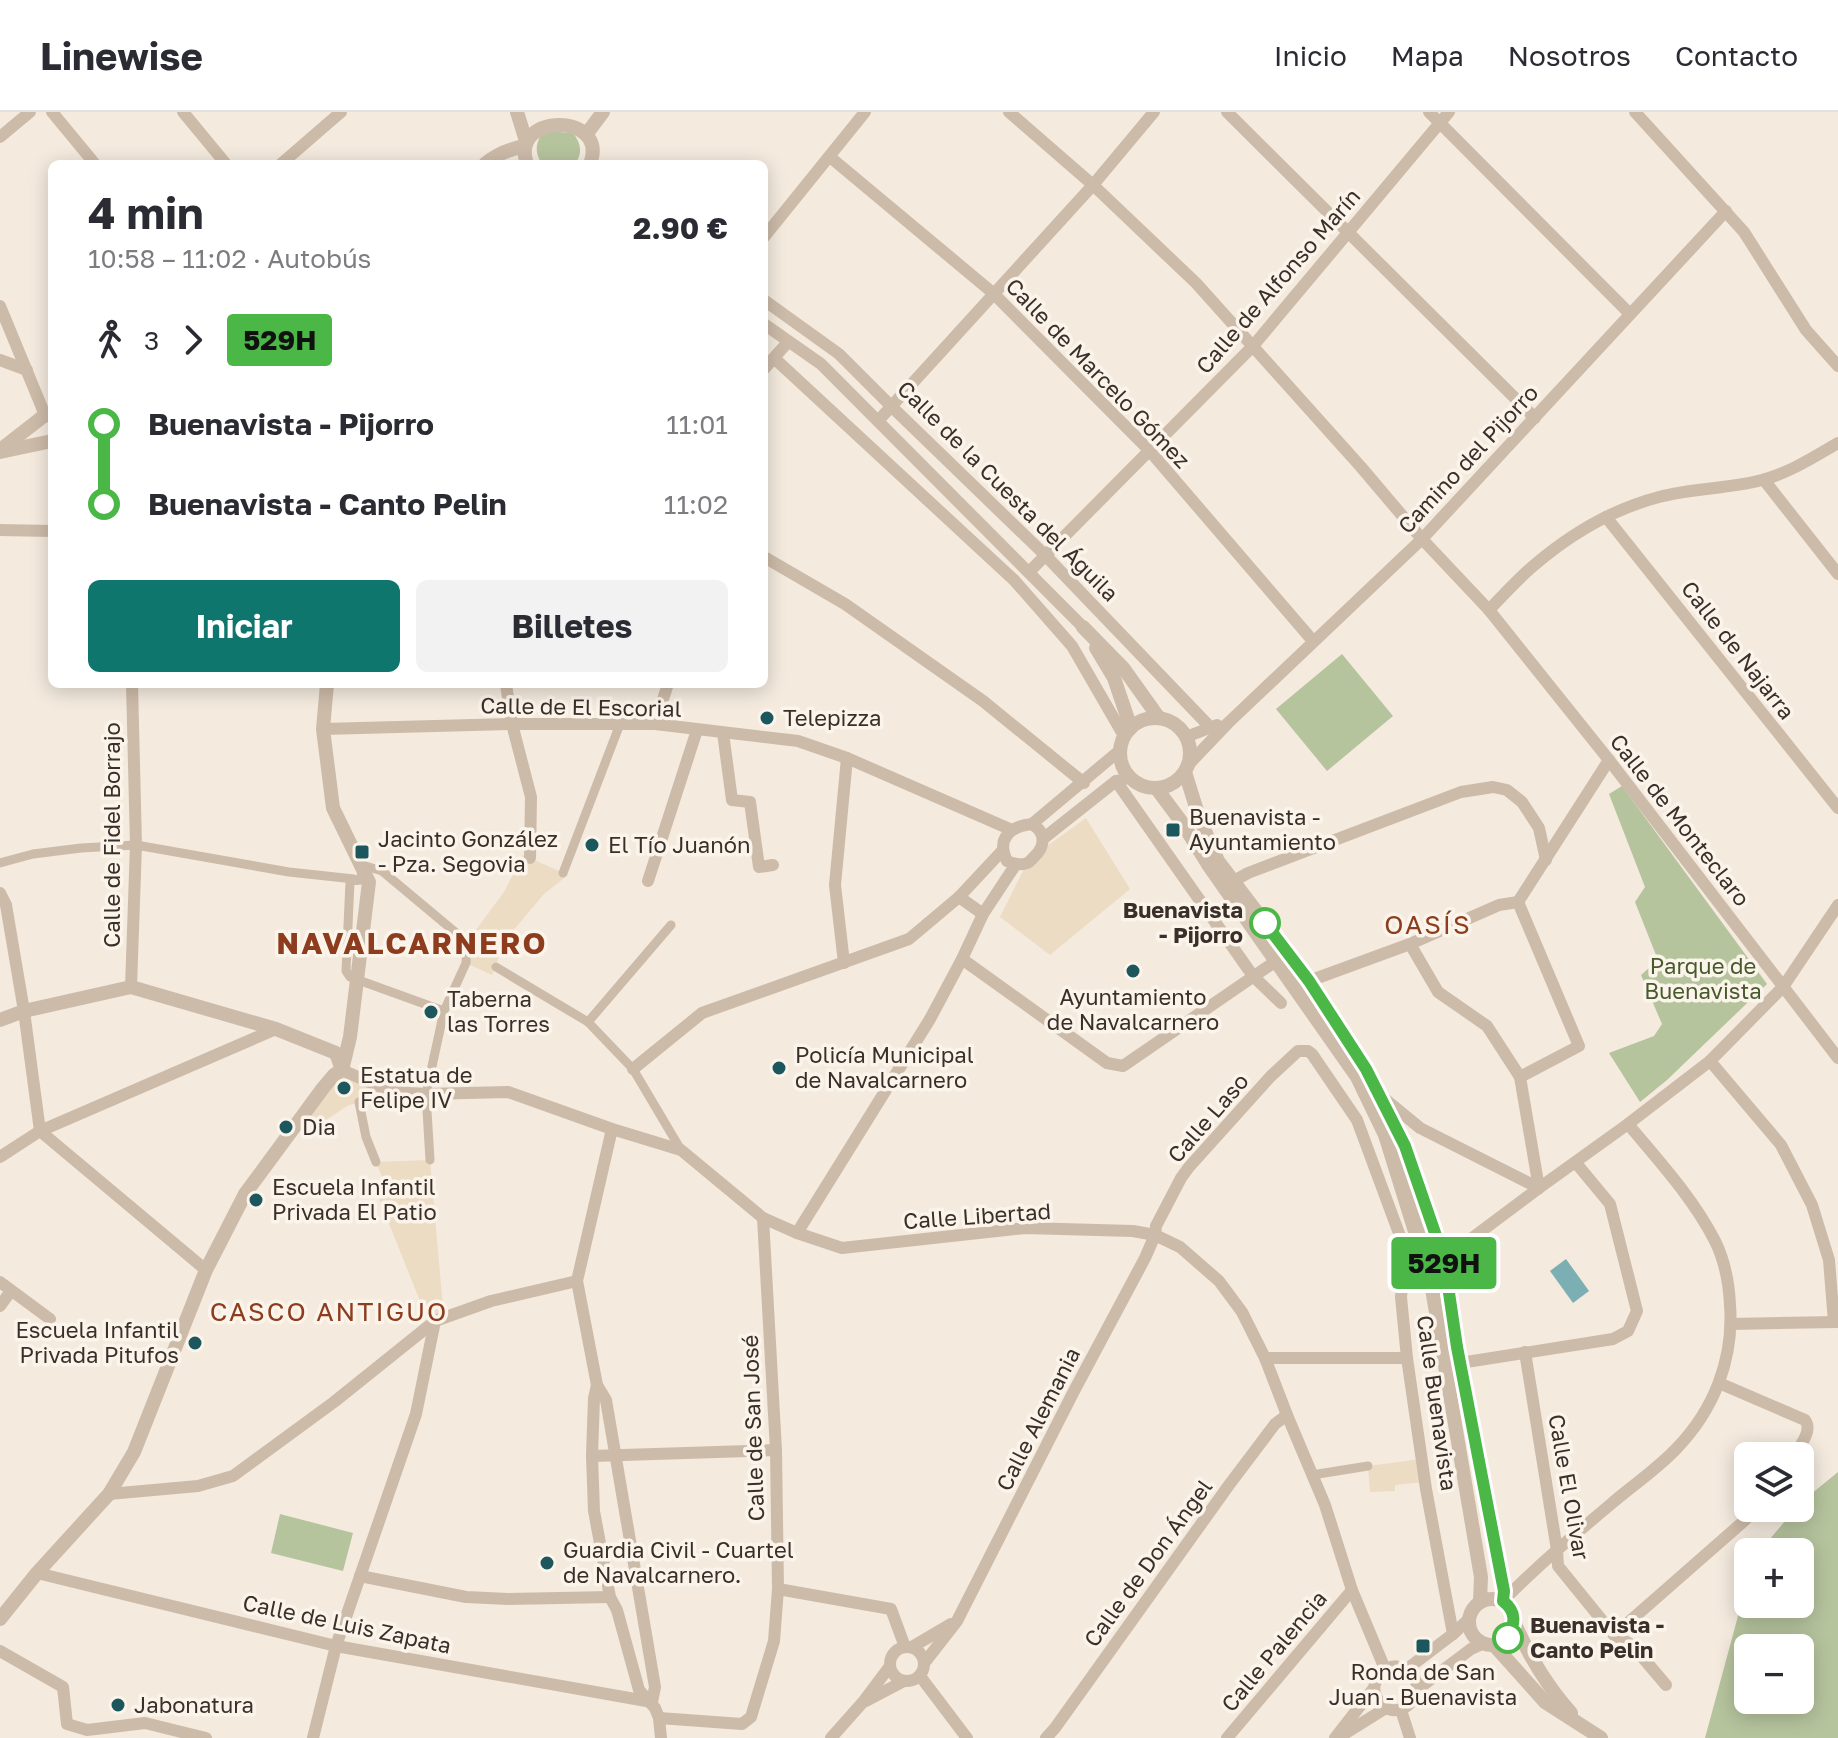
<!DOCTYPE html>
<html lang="es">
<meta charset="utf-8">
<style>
body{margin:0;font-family:"Golos Text",sans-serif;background:#f2f2f3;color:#2b2b33;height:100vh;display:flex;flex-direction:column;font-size:30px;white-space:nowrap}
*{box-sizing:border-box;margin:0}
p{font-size:26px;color:#7c7c81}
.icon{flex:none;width:44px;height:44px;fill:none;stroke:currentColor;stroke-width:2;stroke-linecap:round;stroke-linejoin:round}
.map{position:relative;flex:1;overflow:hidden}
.drawer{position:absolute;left:48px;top:48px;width:720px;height:528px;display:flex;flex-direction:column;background:#fff;border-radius:12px;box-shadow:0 4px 20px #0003}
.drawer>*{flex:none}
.badge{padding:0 16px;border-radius:6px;font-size:28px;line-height:52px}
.controls{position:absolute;left:1734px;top:1330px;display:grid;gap:16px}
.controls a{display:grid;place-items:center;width:80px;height:80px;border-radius:12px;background:#fff;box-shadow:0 4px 20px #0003;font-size:40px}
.map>.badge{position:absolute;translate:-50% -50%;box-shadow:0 0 0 4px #fff}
.legs{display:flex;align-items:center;gap:12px;height:88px;padding:0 40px;font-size:26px}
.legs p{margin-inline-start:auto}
.headline{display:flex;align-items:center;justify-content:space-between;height:136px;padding:0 40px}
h1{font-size:44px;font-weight:700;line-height:60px}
.primary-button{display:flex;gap:16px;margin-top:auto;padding:16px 40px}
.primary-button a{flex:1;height:92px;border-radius:12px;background:#0f766e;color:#fff;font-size:32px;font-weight:700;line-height:92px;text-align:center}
.primary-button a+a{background:#f2f2f3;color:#2b2b33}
ul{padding:0 40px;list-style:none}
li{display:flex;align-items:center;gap:28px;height:80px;font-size:30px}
li i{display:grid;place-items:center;width:12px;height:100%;margin:0 10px;background:currentColor}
li i::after{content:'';width:20px;height:20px;margin:-10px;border:6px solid;border-radius:50%;background:#fff}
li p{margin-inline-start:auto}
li:first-child i{background:linear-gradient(#0000 50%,currentColor 0)}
li:last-child i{background:linear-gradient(currentColor 50%,#0000 0)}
header{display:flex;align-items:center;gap:48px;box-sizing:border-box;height:112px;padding:0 40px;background:#fff;border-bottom:2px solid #e1e1e2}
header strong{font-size:38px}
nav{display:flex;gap:44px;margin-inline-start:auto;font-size:28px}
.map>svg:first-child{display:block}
.green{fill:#b6c49d;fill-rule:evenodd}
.plaza{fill:#eddcc4}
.water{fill:#7bafb3}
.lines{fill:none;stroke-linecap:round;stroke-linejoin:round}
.pedestrian{stroke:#cdbba9;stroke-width:9}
.minor{stroke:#cdbba9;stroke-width:12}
.tertiary{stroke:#cdbba9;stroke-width:14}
.line-1-casing{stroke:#fff;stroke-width:18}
.line-1{stroke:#4ab747;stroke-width:12}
.poi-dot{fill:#1c575e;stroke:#fbf4eb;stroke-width:3}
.stop-1-dot{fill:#fff;stroke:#4ab747;stroke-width:4}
.labels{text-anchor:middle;stroke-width:7;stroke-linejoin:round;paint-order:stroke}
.street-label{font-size:22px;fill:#3a2f29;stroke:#fbf4eb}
.poi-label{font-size:22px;fill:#3a2f29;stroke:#fbf4eb;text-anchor:start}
.stop-label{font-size:22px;font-weight:bold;fill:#3a2f29;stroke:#fbf4eb;text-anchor:end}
.park-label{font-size:22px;fill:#475a2b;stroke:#fbf4eb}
.quarter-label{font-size:26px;letter-spacing:2px;fill:#8d3c1e;stroke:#fbf4eb}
.district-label{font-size:30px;font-weight:bold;letter-spacing:2px;fill:#8d3c1e;stroke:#fbf4eb}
</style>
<header>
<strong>Linewise</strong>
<nav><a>Inicio</a><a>Mapa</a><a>Nosotros</a><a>Contacto</a></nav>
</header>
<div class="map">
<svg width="1838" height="1626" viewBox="0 0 1838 1626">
<rect width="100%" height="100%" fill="#f4eade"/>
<g class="green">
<path d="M545 19 573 21C581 31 583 41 575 52H542C534 40 535 29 545 19Z"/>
<path d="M1342 542 1393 604 1327 659 1276 597Z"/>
<path d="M1622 674 1767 872 1667 968 1640 990 1609 941 1654 924 1662 912 1641 863 1658 848 1635 790 1645 775 1609 682Z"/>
<path d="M1838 1360V1626H1705L1748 1467V1492H1800V1440H1759L1796 1396H1800V1391ZM1748 1536H1800V1588H1748Z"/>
<path d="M280 1402 353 1421 343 1459 271 1441Z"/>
</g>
<g class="plaza">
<path d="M1086 706 1130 777 1050 843 1000 805 1027 751 1040 739Z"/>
<path d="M523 743 568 763 544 782 506 827 492 863 466 851 467 830 504 780Z"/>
<path d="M341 962 400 992H364L359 990 347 994 317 1014 305 1008Z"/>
<path d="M430 1048 443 1195 435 1209H428L376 1079 386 1075 376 1050Z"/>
<path d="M1421 1347 1425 1370 1395 1373V1379L1370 1380 1368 1354Z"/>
</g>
<path class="water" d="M1566 1147 1589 1179 1573 1191 1550 1159Z"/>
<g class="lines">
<g class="pedestrian">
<path d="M0 751 33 742 81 736 136 733 289 760 354 767"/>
<path d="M563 761 620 612"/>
<path d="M496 855 588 910 633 957 681 1038"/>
<path d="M588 910 671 813"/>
<path d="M359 990 366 1025 376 1050"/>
<path d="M430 1048 426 982 444 899 466 851 467 830 382 759 362 753 361 768 350 769 346 859 350 865 444 899"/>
<path d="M1312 1363 1368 1354"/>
</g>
<g class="minor">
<path d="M52 0 95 52"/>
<path d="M183 0 226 52"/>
<path d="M1009 0 1093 73 1196 171 1361 355 1422 427 1489 498 1609 648 1838 946"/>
<path d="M1227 0 1535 306"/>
<path d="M1429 0 1630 202"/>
<path d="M1635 0 1744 120 1806 218 1838 254"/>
<path d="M0 25 30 0"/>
<path d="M830 45 993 181 1149 338 1313 529"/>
<path d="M281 52 341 0"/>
<path d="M764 125 865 0"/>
<path d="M764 188 839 242 891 294 1045 443 1210 615"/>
<path d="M0 194 45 303"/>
<path d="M764 212 821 252 1083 515"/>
<path d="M774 246 1014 468 1072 534 1124 624"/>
<path d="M0 248 27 258"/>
<path d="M764 257 788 230"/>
<path d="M878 309 1093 73 1154 0"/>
<path d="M1764 368 1838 462"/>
<path d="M1606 405 1838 696"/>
<path d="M0 418 52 419"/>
<path d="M764 445 845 492 983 589 1084 671"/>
<path d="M1029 460 1253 234 1449 0"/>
<path d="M1489 498C1503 483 1517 468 1532 455 1569 423 1613 397 1659 385 1693 376 1728 377 1762 368 1789 361 1814 345 1838 331"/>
<path d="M506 572 512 612 531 685 530 746"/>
<path d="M655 612 668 572"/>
<path d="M323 617 512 612H655L798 629 847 646 1012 718"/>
<path d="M723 621 732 688 750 690 759 755 773 753"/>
<path d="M1186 625 1217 613"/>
<path d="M1188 653 1228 611 1422 427 1726 99"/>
<path d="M1116 669 1253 864 1281 891"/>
<path d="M1032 712C1047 721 1045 735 1033 746 1031 748 1030 750 1027 751 1021 754 1012 751 1007 749 996 727 1010 714 1032 712Z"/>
<path d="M1032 712 1119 639"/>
<path d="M1044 726 1116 669 1129 666"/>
<path d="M648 769 697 618"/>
<path d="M1232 770 1248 761 1461 680 1493 675 1507 678 1522 690 1539 716 1546 748"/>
<path d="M0 781 6 793 24 899 40 1019 206 1158"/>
<path d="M959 785 983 802"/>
<path d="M1518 790 1609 648"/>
<path d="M962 847 1107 951 1123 954 1276 849"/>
<path d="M844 851 835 773 847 646"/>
<path d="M1309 869 1410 832 1499 793 1518 790 1579 934 1520 965 1487 914 1438 880 1410 832"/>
<path d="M131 875 136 733 132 572"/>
<path d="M1710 949 1781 1033 1812 1093 1829 1148 1834 1210"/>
<path d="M633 957 702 901 909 827 959 785 1002 739"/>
<path d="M342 958 392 980 426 982 508 980 612 1017 681 1038 763 1106 797 1121 842 1136 1025 1116 1133 1119 1155 1123 1180 1135 1219 1169 1242 1200 1265 1246 1287 1303 1325 1393 1352 1478 1385 1557"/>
<path d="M1520 965 1539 1076"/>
<path d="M1381 984 1420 1016 1539 1076"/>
<path d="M612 1017 577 1169 597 1273 606 1288 655 1575 652 1590"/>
<path d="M1389 1028 1399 1040 1433 1140 1444 1147 1539 1076 1628 1012 1710 949 1783 875 1838 793"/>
<path d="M0 1045 40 1019 276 917"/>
<path d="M797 1121 930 907 962 847 983 802 1016 752"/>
<path d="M0 1170 50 1207"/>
<path d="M0 1194 11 1179"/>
<path d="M1731 1212 1838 1210"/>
<path d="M1525 1240 1557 1438 1558 1454 1614 1523 1632 1533 1666 1573"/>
<path d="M1265 1246H1407"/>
<path d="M1460 1251 1613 1227 1628 1219 1637 1199 1610 1092 1576 1051"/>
<path d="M1719 1271 1805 1308C1813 1319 1800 1333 1794 1344"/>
<path d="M597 1273 594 1286 592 1344 594 1399 610 1485 617 1498 639 1578 655 1596 659 1606 661 1626"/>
<path d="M592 1344 776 1338"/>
<path d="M109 1382 198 1374 233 1364 334 1290 435 1209 491 1189 577 1169"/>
<path d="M37 1461 336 1534 652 1590"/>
<path d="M360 1464 466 1485 508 1487 610 1485"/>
<path d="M778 1477 891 1497 905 1535"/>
<path d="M1503 1489C1537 1454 1574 1423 1611 1392 1632 1374 1657 1357 1676 1337 1714 1298 1734 1247 1730 1193 1729 1172 1725 1149 1715 1129 1693 1086 1659 1049 1628 1012"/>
<path d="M1614 1523 1744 1409 1756 1396"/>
<circle cx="907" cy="1552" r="17"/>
<path d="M912 1535 951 1512"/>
<path d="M0 1539 63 1575 67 1612 87 1618 145 1611 206 1626"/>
<path d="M925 1550 957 1509 1074 1279 1145 1146 1155 1123 1156 1114 1181 1066 1189 1055 1271 964 1298 939H1308L1312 942 1357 1008 1400 1124 1404 1155 1401 1185 1407 1246 1426 1377 1453 1522"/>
<path d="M1407 1557 1453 1522 1469 1507"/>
<path d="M920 1564 967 1626"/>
<path d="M1374 1576C1378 1606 1410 1605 1418 1577L1471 1537 1484 1531"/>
<path d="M866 1589 904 1569"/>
<path d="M1401 1598 1410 1626"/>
<path d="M659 1606 742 1612 751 1605 774 1529 778 1477 776 1338 763 1106"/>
<path d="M1341 1624 1386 1596"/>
<path d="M313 1626 336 1534 416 1302 435 1209"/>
<path d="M831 1626 863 1590 890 1554"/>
<path d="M1046 1626 1055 1616 1229 1373 1275 1312 1287 1303"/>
<path d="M1227 1626 1352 1478"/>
<path d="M1335 1626 1374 1576C1380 1546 1413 1548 1418 1577"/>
</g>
<g class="tertiary">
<path d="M517 0 526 29"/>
<path d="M588 20 603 0"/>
<path d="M485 52C497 42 509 37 525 34"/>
<path d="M527 52C509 0 610 0 590 52"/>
<path d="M0 338 45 303 52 304"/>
<path d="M0 340 52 329"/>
<path d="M1083 515 1124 557 1159 606"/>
<path d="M1096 536 1114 566 1131 616"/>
<path d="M327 572 323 617 333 696 369 770 350 925 342 958"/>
<circle cx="1155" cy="641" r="35"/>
<path d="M1185 660 1199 705 1218 749 1309 869 1366 957 1405 1034 1444 1147 1457 1235 1504 1479 1503 1489"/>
<path d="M1157 677 1183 712 1209 754 1357 965 1385 1023 1431 1171 1481 1465 1480 1490"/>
<path d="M0 908 24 899 131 875 276 917 336 941 342 958"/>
<circle cx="1492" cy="1510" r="23"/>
<path d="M0 1507 37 1461 109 1382 134 1340 206 1158 245 1082 323 976 334 963 342 958"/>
<path d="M1515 1512C1529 1544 1548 1575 1571 1601"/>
<path d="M1494 1533 1545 1590 1601 1626"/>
</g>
</g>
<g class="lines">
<g class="line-1-casing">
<path id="line-1" d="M1265 811 1309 869 1366 957 1405 1034 1444 1147 1457 1235 1504 1479 1503 1489C1517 1500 1515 1511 1508 1526"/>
</g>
<use href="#line-1" class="line-1"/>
</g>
<g class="poi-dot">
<circle cx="767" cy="606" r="8"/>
<rect x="1165" y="710" width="16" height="16" rx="4"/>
<circle cx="592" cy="733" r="8"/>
<rect x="354" y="732" width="16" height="16" rx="4"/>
<circle cx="1133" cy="859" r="8"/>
<circle cx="431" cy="900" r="8"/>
<circle cx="779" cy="956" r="8"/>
<circle cx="344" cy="976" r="8"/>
<circle cx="286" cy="1015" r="8"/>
<circle cx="256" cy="1088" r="8"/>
<circle cx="195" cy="1231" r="8"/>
<circle cx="547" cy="1451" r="8"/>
<rect x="1415" y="1526" width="16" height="16" rx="4"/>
<circle cx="118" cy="1593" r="8"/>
</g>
<g class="stop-1-dot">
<circle cx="1265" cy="811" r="14"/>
<circle cx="1508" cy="1526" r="14"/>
</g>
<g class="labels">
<g class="street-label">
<text transform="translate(1278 169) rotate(-49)" y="8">Calle de Alfonso Marín</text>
<text transform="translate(1098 261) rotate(46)" y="8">Calle de Marcelo Gómez</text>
<text transform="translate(1468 347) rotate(-47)" y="8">Camino del Pijorro</text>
<text transform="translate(1008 379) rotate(45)" y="8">Calle de la Cuesta del Águila</text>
<text transform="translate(1738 538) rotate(52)" y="8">Calle de Najarra</text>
<text transform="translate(581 595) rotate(1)" y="8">Calle de El Escorial</text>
<text transform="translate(1680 708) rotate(52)" y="8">Calle de Monteclaro</text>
<text transform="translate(112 723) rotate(-90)" y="8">Calle de Fidel Borrajo</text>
<text transform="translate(1208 1006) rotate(-49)" y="8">Calle Laso</text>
<text transform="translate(977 1104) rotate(-4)" y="8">Calle Libertad</text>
<text transform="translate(1437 1291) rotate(82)" y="8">Calle Buenavista</text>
<text transform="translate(1038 1307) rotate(-63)" y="8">Calle Alemania</text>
<text transform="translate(753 1316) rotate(-92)" y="8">Calle de San José</text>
<text transform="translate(1569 1375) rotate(80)" y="8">Calle El Olivar</text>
<text transform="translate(1148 1451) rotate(-54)" y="8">Calle de Don Ángel</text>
<text transform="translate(347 1512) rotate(12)" y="8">Calle de Luis Zapata</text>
<text transform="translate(1274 1539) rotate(-50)" y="8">Calle Palencia</text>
</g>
<g class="poi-label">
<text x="783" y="614">Telepizza</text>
<text x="1189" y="713">Buenavista -<tspan x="1189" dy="25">Ayuntamiento</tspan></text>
<text x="378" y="735">Jacinto González<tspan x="378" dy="25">- Pza. Segovia</tspan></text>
<text x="608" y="741">El Tío Juanón</text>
<text x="1133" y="893" text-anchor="middle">Ayuntamiento<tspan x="1133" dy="25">de Navalcarnero</tspan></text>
<text x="447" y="895">Taberna<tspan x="447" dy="25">las Torres</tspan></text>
<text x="795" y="951">Policía Municipal<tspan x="795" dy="25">de Navalcarnero</tspan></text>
<text x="360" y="971">Estatua de<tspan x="360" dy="25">Felipe IV</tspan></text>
<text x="302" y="1023">Dia</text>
<text x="272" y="1083">Escuela Infantil<tspan x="272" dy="25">Privada El Patio</tspan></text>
<text x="179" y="1226" text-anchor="end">Escuela Infantil<tspan x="179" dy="25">Privada Pitufos</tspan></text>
<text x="563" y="1446">Guardia Civil - Cuartel<tspan x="563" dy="25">de Navalcarnero.</tspan></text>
<text x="1423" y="1568" text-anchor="middle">Ronda de San<tspan x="1423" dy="25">Juan - Buenavista</tspan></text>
<text x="134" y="1601">Jabonatura</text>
</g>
<g class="stop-label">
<text x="1243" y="806">Buenavista<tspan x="1243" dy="25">- Pijorro</tspan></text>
<text x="1530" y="1521" text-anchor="start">Buenavista -<tspan x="1530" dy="25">Canto Pelin</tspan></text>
</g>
<g class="park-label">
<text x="1703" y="862">Parque de<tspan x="1703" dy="25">Buenavista</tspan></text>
</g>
<g class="quarter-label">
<text x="1428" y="822">OASÍS</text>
<text x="329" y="1209">CASCO ANTIGUO</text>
</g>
<g class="district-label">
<text x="412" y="842">NAVALCARNERO</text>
</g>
</g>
</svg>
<div class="controls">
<a><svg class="icon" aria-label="layers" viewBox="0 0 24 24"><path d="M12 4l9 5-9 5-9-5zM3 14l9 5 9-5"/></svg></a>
<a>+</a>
<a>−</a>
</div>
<b class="badge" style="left:1444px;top:1151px;background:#4ab747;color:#111">529H</b>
<section class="drawer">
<div class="headline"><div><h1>4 min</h1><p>10:58 – 11:02 · Autobús</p></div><b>2.90 €</b></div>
<div class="legs"><svg class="icon" aria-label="walk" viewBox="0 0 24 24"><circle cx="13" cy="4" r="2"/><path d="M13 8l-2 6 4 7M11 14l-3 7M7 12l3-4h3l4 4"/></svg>3<svg class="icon" aria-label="forward" viewBox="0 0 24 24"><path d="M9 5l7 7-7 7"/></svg><b class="badge" style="background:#4ab747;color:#111">529H</b></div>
<ul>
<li><i style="color:#4ab747"></i><b>Buenavista - Pijorro</b><p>11:01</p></li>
<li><i style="color:#4ab747"></i><b>Buenavista - Canto Pelin</b><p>11:02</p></li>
</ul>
<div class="primary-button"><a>Iniciar</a><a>Billetes</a></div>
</section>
</div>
